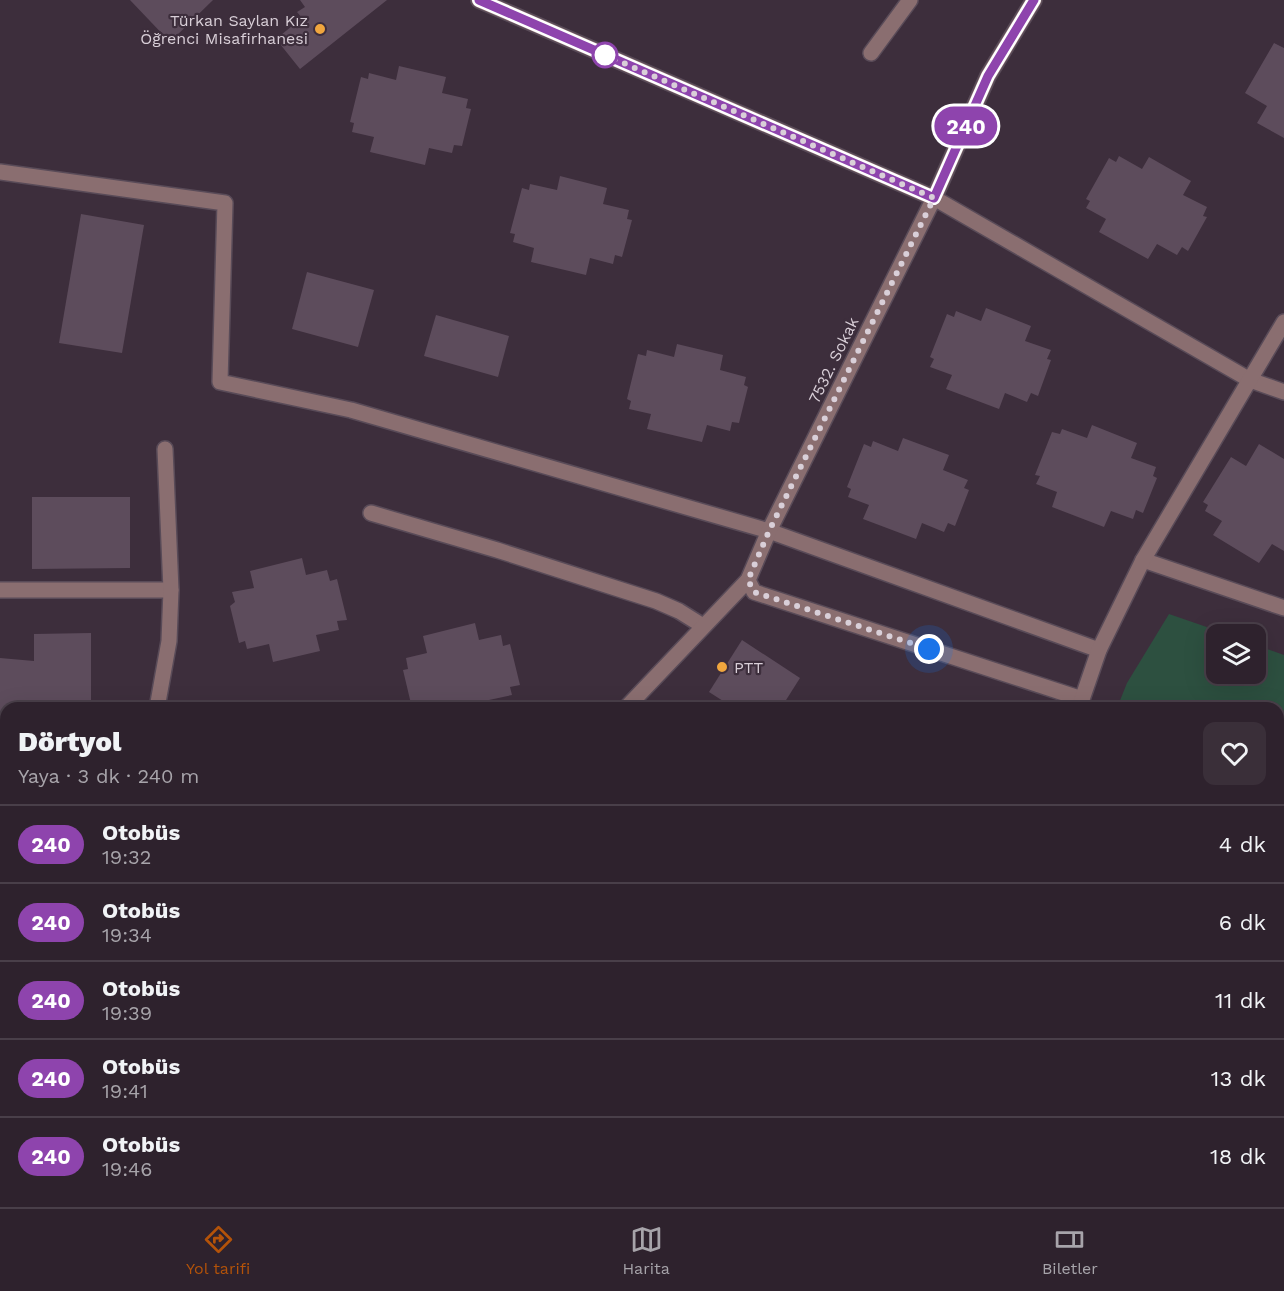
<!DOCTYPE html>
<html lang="tr">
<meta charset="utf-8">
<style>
body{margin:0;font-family:"Work Sans",sans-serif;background:#3a2f39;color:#f1f3f6;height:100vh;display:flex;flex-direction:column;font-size:22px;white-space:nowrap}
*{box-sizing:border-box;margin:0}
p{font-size:20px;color:#a7a4aa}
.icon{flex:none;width:33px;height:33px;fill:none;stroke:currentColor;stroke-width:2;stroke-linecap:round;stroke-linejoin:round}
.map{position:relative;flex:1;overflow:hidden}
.drawer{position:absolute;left:0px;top:702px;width:1284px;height:506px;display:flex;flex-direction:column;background:#2e222d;border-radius:18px 18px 0 0;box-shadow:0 6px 24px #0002,0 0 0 2px #493f49}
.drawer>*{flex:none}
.badge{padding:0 12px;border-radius:20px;font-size:21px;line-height:39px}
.buttons{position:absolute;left:1206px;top:624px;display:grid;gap:12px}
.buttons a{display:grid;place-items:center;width:60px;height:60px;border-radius:12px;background:#2e222d;box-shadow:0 6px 24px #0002,0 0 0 2px #493f49;font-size:30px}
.you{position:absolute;width:30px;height:30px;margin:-15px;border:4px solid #fff;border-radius:50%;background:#1a73e8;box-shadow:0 0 0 9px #1a73e833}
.map>.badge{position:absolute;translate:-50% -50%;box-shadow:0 0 0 3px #fff}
.round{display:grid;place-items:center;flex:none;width:63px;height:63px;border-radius:12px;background:#3a2f39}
.headline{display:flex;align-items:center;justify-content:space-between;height:102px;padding:0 18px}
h1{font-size:28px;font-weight:800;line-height:45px}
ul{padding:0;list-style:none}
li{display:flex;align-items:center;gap:18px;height:78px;padding:0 18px;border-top:2px solid #493f49}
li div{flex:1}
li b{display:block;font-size:22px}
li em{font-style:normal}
li .badge{min-width:66px;font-weight:700;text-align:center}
.dock{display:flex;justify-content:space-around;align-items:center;height:84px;border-top:2px solid #493f49;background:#2e222d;font-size:16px;color:#a7a4aa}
.dock a{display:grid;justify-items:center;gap:3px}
.dock .current{color:#b45309}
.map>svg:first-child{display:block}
.green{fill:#2d5040}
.building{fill:#5d4c5c}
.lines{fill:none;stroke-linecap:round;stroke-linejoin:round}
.minor-casing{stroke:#594b58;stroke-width:18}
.minor{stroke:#8a6e70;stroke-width:15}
.line-casing{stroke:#fff;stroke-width:14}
.line{stroke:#8e44ad;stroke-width:9}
.walk{stroke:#d9cfd8;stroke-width:6;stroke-dasharray:0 10.8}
.poi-dot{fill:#f0a63e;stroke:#3d2e3c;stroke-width:2}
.stop-dot{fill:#fff;stroke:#8e44ad;stroke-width:3}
.labels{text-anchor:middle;stroke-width:4.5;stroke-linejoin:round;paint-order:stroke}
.poi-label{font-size:16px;fill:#d9cfd8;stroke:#3d2e3c;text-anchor:end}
.street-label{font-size:16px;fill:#d9cfd8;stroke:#3d2e3c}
</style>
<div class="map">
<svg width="1284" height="1207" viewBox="0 0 1284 1207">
<rect width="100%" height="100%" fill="#3d2e3c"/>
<g class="green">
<path d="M1169 614 1227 634H1216V674H1256V645L1284 655V1045L1278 1044V708H1117L1127 683Z"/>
<path d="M6 969V1084L0 1082V974Z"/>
<path d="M593 1202H754L753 1207H591Z"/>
</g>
<g class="building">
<path d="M130 0H213L170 42Z"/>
<path d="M300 0H387L300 69 276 39 302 18 297 12 305 7Z"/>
<path d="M1274 43 1284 48V138L1257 123 1267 106 1245 93Z"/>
<path d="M399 66 446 77 442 93 468 99 466 108 471 109 462 146 454 145 452 153 429 148 425 165 370 152 374 137 352 132 354 123 350 122 361 77 368 79 369 73 396 80Z"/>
<path d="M1119 156 1142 169 1149 157 1191 181 1183 195 1207 207 1203 216 1207 217 1188 251 1182 247 1177 255 1157 244 1148 259 1099 232 1106 219 1086 208 1090 201 1086 199 1109 158 1116 162Z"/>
<path d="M560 176 607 188 603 204 629 210 627 219 632 220 622 257 615 255 613 264 590 258 586 275 531 262 534 248 513 242 515 234 510 233 522 188 529 190 530 184 557 190Z"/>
<path d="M81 214 144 225 122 353 59 343Z"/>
<path d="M307 272 374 290 358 347 292 329Z"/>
<path d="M986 308 1031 326 1025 341 1051 350 1047 359 1051 360 1038 396 1031 393 1027 402 1005 393 999 409 946 389 952 375 930 367 934 359 930 357 947 314 954 317 956 311 981 321Z"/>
<path d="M436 315 509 336 498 377 424 356Z"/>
<path d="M677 344 723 355 720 370 746 377 744 385 748 387 739 423 732 422 730 431 707 425 702 442 647 429 651 414 629 409 631 401 627 399 638 354 646 356 647 350 674 357Z"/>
<path d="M1092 425 1137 443 1131 458 1156 467 1153 476 1157 478 1143 513 1136 510 1133 519 1111 511 1104 527 1052 507 1057 492 1036 484 1040 476 1035 475 1052 432 1060 434 1062 429 1087 438Z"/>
<path d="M903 438 949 455 943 470 968 480 964 488 969 490 955 526 948 523 944 532 922 523 916 539 863 519 869 505 848 497 851 489 847 487 864 444 871 447 873 441 898 451Z"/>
<path d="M1259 444 1284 459V551L1272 544 1259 563 1213 535 1222 521 1205 511 1208 505 1203 502 1231 457 1246 466Z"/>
<path d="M32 497H130V568L32 569Z"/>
<path d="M302 558 306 575 327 570 330 581 337 579 347 620 337 621 339 630 316 635 320 651 273 662 269 644 247 649 245 641 239 643 230 606 235 602 232 592 254 588 250 571Z"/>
<path d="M475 623 479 640 501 635 503 646 510 644 520 685 510 687 512 695 489 700 491 708H419L418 706 412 708 403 670 408 669 406 658 427 653 423 636Z"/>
<path d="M91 633V708H6V743H0V658L34 661V634Z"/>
<path d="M742 640 800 678 781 708H734L709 692Z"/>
<path d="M29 1202H85L84 1207H27Z"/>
<path d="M368 1202H414L412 1207H385Z"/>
<path d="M433 1202H534L532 1207H431Z"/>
</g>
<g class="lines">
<g class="minor-casing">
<g id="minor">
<path d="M479 0 934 198 1250 380 1284 392"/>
<path d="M871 53 910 0"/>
<path d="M0 172 225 203 220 382 351 410 769 531 1099 650"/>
<path d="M371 513 497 550 656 601 679 611 703 626"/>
<path d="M1143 560 1284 608"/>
<path d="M748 580 754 592 1082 699"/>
<path d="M0 590H171"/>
<path d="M157 708 169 641 171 590 165 449"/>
<path d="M626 708 748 580 769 531 934 198 988 76 1034 0"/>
<path d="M1079 708 1099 650 1143 560 1284 322"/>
<path d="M0 958 6 954"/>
<path d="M1278 1082H1284"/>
<path d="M0 1123 6 1126"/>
<path d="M192 1202 206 1207"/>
<path d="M577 1207 579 1202"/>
<path d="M765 1207 766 1202"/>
<path d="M1165 1207 1167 1202"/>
</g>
</g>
<use href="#minor" class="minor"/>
</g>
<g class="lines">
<g class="line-casing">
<path id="line" d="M479 0 934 198 988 76 1034 0"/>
</g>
<use href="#line" class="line"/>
<path class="walk" d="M605 55 934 198 769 531 748 580 754 592 929 649"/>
</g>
<g class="poi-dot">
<circle cx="320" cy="29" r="6"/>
<circle cx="722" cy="667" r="6"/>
</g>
<circle class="stop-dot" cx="605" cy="55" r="12"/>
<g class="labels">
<g class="poi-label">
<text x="308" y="26">Türkan Saylan Kız<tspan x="308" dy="18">Öğrenci Misafirhanesi</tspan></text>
<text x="734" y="673" text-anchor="start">PTT</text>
</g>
<g class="street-label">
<text transform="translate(833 360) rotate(-64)" y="6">7532. Sokak</text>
</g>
</g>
</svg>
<div class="buttons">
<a><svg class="icon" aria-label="layers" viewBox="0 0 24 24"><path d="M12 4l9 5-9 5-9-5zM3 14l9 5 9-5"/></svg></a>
</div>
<div class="you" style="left:929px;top:649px"></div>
<b class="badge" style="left:966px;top:126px;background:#8e44ad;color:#fff">240</b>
<section class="drawer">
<div class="headline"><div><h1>Dörtyol</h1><p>Yaya · 3 dk · 240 m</p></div><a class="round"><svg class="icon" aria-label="heart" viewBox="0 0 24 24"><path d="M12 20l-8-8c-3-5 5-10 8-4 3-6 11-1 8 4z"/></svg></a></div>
<ul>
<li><span class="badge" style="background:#8e44ad;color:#fff">240</span><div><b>Otobüs</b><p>19:32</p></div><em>4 dk</em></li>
<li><span class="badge" style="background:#8e44ad;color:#fff">240</span><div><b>Otobüs</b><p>19:34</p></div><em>6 dk</em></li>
<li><span class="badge" style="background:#8e44ad;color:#fff">240</span><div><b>Otobüs</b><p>19:39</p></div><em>11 dk</em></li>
<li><span class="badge" style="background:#8e44ad;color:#fff">240</span><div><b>Otobüs</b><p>19:41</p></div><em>13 dk</em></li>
<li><span class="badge" style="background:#8e44ad;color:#fff">240</span><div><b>Otobüs</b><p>19:46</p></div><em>18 dk</em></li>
</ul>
</section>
</div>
<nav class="dock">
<a class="current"><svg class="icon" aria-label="directions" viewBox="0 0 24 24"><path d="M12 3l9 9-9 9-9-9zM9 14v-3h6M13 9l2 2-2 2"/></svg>Yol tarifi</a>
<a><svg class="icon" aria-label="map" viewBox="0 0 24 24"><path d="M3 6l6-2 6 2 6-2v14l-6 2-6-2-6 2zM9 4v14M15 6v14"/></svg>Harita</a>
<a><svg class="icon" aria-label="tickets" viewBox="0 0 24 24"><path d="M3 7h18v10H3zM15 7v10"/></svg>Biletler</a>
</nav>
